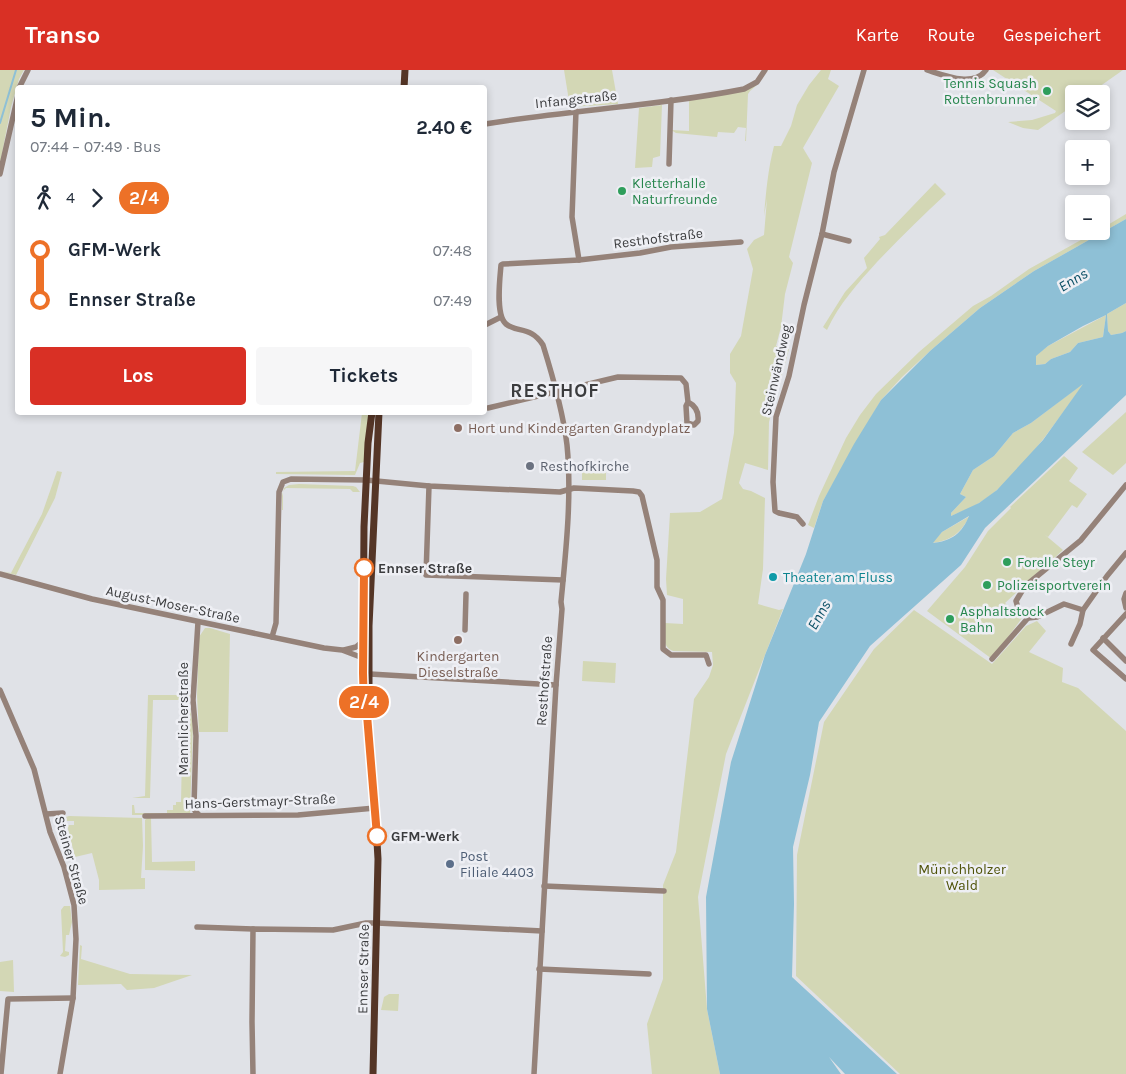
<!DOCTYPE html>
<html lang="de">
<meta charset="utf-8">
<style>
body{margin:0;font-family:Karla,sans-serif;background:#f6f6f7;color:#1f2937;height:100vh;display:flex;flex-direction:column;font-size:19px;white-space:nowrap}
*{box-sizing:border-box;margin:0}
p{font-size:16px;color:#747a83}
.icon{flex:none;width:28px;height:28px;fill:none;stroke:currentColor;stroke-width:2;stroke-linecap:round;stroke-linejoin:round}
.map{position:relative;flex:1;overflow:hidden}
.details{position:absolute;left:15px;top:15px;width:472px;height:330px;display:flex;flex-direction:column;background:#fff;border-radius:5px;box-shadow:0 2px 8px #0003}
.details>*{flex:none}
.badge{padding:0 10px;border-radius:16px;font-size:18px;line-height:32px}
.fabs{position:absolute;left:1065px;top:15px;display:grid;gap:10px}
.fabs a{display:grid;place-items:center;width:45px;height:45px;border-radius:5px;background:#fff;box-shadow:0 2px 8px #0003;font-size:25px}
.map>.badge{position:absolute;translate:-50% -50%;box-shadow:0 0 0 2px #fff}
.legs{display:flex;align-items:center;gap:8px;height:55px;padding:0 15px;font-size:16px}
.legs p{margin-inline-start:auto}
.overview{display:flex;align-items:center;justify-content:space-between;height:85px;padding:0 15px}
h1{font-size:28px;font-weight:700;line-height:38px}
.action{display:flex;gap:10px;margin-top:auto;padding:10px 15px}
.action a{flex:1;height:58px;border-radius:5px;background:#d93025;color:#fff;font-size:20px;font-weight:700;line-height:58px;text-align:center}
.action a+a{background:#f6f6f7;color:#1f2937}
ul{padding:0 15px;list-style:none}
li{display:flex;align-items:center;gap:18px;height:50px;font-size:19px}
li i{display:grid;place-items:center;width:8px;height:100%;margin:0 6px;background:currentColor}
li i::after{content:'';width:12px;height:12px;margin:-6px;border:4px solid;border-radius:50%;background:#fff}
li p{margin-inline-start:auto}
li:first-child i{background:linear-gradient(#0000 50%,currentColor 0)}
li:last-child i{background:linear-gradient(currentColor 50%,#0000 0)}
header{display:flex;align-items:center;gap:30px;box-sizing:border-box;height:70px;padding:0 25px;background:#d93025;color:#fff}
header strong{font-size:24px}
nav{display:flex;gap:28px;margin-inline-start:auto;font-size:18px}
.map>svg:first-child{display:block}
.green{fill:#d3d7b5}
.water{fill:#8ec0d6;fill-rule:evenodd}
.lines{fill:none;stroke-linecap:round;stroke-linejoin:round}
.stream{stroke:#8ec0d6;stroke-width:2}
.minor{stroke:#958279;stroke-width:5.5}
.major{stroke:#543526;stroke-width:7}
.line-1-casing{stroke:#fff;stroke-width:11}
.line-1{stroke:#ed7127;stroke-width:8}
.leisure-dot{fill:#2e9e5b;stroke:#eeeff4;stroke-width:2}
.education-dot{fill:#8d6e63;stroke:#eeeff4;stroke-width:2}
.worship-dot{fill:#6b7280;stroke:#eeeff4;stroke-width:2}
.stop-1-dot{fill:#fff;stroke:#ed7127;stroke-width:2.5}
.culture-dot{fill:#0f9aa8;stroke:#eeeff4;stroke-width:2}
.service-dot{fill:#5c6f8a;stroke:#eeeff4;stroke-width:2}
.labels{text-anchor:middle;stroke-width:5;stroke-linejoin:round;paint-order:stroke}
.leisure-label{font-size:14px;fill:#27864d;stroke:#eeeff4;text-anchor:start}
.street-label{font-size:14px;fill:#3b3c3e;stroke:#eeeff4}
.education-label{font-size:14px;fill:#785e54;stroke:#eeeff4;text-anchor:start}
.worship-label{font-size:14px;fill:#5b616d;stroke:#eeeff4;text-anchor:start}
.stop-label{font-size:14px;font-weight:bold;fill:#3b3c3e;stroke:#eeeff4;text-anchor:start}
.culture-label{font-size:14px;fill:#0d838f;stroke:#eeeff4;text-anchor:start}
.service-label{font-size:14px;fill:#4e5e75;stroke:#eeeff4;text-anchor:start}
.park-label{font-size:14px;fill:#4f5309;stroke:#eeeff4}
.water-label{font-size:15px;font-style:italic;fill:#084e64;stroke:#eeeff4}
.district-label{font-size:19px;font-weight:bold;letter-spacing:1px;fill:#3b3c3e;stroke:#eeeff4}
</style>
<header>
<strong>Transo</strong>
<nav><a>Karte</a><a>Route</a><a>Gespeichert</a></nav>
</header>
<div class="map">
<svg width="1126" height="1004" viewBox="0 0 1126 1004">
<rect width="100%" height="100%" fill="#e0e2e7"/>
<g class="green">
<path d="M0 0H24L19 9 11 37 0 94Z"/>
<path d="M564 0H612L618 34 570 37Z"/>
<path d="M821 0H831L828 9 839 16 803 78 812 93 789 187 793 193 785 224 781 257 776 276 789 279 769 352 768 400 745 393 739 413 743 419 751 421 765 428 763 499 758 534 779 540 783 539 726 684 698 827 707 939 720 1004H652L647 954 663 909V815L676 782 694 629 709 607 713 595 712 582 673 581C661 576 665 564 665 553L683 554V529L667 525 666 509 670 443 700 442 722 429 734 363 736 313 730 303V284L741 266 753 199 747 179 754 170 764 165 767 129 764 146C766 122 768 99 774 76H781L791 56 797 35 809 15Z"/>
<path d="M993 0H1123L1089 24H1074V35L1038 60 1023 58 1008 52 1032 50 1055 43 1056 41Z"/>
<path d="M758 14 750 21 748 24 746 71H745L746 58 738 57 734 63 718 62 717 67 676 63 671 60 689 61V28Z"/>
<path d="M662 35 660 86 653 88 652 97 635 98 639 38Z"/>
<path d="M935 113 946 124C922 146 899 169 877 192 858 213 839 234 827 260L823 257 845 222 867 198 864 188 880 169 879 167 885 165Z"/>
<path d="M1126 144V149L1034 201 980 238 930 281 902 307 881 330 823 431 814 458 808 455 819 426 846 368 860 345 876 324 919 282 973 236 991 226 1029 199 1097 161H1101V159Z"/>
<path d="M1126 233V261L1122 263 1111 265 1108 261 1107 244Z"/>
<path d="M1106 245 1103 267 1078 273 1070 282 1051 289 1045 294 1036 295 1035 286 1048 276Z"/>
<path d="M1085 312C1057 350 1018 410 979 433 970 439 960 442 951 446V443L966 427 960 424 973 400 994 386 1013 363 1031 353Z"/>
<path d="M1126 342V393L1113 405 1082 382Z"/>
<path d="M362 343H369L364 392 360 393 355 405 276 404V402L355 401Z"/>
<path d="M1064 386 1078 398 1069 411 1087 424 1077 438 1072 435 1048 467 1044 464 1063 480 1005 533 1022 548 992 589 927 541 965 497 988 461 1011 438 1010 437Z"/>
<rect x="582" y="393" width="24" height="17"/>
<path d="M57 401 62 402 55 428 16 505 0 501 11 503 42 444Z"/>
<path d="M299 414 353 416 356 417 360 422H353L350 419 286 418 283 421V440H282V426L284 418 289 415Z"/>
<path d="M970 446C960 463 953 470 932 473L942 462Z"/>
<path d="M914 540 992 594 1026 556 1037 551 1046 561 1029 582 1063 598 1062 612 1078 618 1126 661V1004H900L796 906 797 785 824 652 874 579Z"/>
<path d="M205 558H210L230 564 228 662H199L197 626 199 567Z"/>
<path d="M583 591 616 593 615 613 582 611Z"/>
<path d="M148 625H190V630H153L150 728H132L145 726Z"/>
<path d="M183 635 189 636 190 638 193 655 190 745H132V735H134L135 743H167V740H173V735H176V732H181Z"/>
<path d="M69 746 142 748 143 776 141 808H145V819L99 820V810L92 783 75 787 67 755H74V751H66V747Z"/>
<path d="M147 748H151L152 792 195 791V801L145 800V750Z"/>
<path d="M64 836H70L72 852 69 865H66L65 881 69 882V885L65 887 60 886 63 882 61 840Z"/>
<path d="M80 875 82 876 81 889 130 904 192 905 154 918 127 920 121 914 78 915Z"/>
<path d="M13 890 14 922 0 921V892Z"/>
<path d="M389 924H399L398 941 381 940 384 927Z"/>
</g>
<path class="water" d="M1126 149V233L1107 244 1108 261 1111 265 1122 263 1126 261V325L985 458 961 495 870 576 819 652 810 705 793 777 794 834 792 907 897 1004H845L829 987 841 1004H720L707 939 706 827 731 692 765 585 806 484 823 431 854 374 881 330 930 281 980 238 1034 201ZM1106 245 1103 267 1078 273 1070 282 1051 289 1045 294 1036 295V286L1048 276 1083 256ZM1083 314 1043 370 997 420 979 433 951 446V443L966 427 960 424 973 400 994 386 1013 363 1031 353ZM969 446C962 463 952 471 933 473L942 462Z"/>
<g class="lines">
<path class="stream" d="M0 53 16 0"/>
<g class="minor">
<path d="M927 0C943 5 974 18 986 0"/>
<path d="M19 18 28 0"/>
<path d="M576 41 572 147 579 190"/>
<path d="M485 54C571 40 658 36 744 19L757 12 765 0"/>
<path d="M669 94 671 30"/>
<path d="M0 104 18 25"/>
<path d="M822 164 849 171"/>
<path d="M485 255 501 247"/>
<path d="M488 338 618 307 681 308 686 314 688 332 686 336 687 353 694 355 698 351C699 342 696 336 688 332"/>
<path d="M429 416 426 505 563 510"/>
<path d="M803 454 797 447 779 443 775 441 773 412 776 347 789 306 804 235 822 164 834 102 864 0"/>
<path d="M0 504 92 529 324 578 342 580 363 588"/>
<path d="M1126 523 1124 529 1126 538"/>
<path d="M1083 540 1064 534 1037 547 1028 548 1018 538 1016 531 1025 516 1081 470 1126 415"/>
<path d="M1126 544 1093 580 1126 609"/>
<path d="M198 552 193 630 196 666 194 736 195 741 199 745"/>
<path d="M465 560 466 524"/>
<path d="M272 567 276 553 279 422 283 412 291 409 366 410 429 416 560 422 574 418 633 421 639 422 642 426 657 490V517L663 530V579L671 585H706L709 594"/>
<path d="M1103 568 1126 591"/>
<path d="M1071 574 1080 554 1083 540 1107 506 1126 483"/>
<path d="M344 580 356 577 363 571"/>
<path d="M992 589 1028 548"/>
<path d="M370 604 556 615"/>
<path d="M0 620 34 699 50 762 64 797 74 835 76 869 73 928 60 1004"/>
<path d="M46 744 63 743"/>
<path d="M145 746 298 745 375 738"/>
<path d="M544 816 664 821"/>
<path d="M197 857 253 859"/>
<path d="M539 899 649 904"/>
<path d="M1 1004 8 929 73 928"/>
<path d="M253 1004 252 952 253 859 333 860 366 853H377L542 861"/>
<path d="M534 1004 556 615 562 539 561 532C566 480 572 426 567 375 563 341 553 307 543 275 531 256 517 263 506 254 495 245 500 208 501 195L503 194 579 190 640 183 671 177 741 172"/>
</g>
<g class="major">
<path d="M404 18 405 0"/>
<path d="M372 342 368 373 364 457 363 588 364 637 367 645 375 738 378 789 373 1004"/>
<path d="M367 645 369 637V556L379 342"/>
</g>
</g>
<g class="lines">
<g class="line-1-casing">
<path id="line-1" d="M364 498 363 603 364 637 367 645 377 766"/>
</g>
<use href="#line-1" class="line-1"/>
</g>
<g class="leisure-dot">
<circle cx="1047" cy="21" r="5"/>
<circle cx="622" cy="121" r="5"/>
<circle cx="1007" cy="492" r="5"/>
<circle cx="987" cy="515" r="5"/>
<circle cx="950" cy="549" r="5"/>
</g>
<g class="education-dot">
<circle cx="458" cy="358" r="5"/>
<circle cx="458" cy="570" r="5"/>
</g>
<circle class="worship-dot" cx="530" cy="396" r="5"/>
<g class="stop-1-dot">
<circle cx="364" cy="498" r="9"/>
<circle cx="377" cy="766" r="9"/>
</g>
<circle class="culture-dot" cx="773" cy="507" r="5"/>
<circle class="service-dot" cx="450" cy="794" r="5"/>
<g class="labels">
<g class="leisure-label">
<text x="1037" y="18" text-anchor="end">Tennis Squash<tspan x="1037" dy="16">Rottenbrunner</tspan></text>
<text x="632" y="118">Kletterhalle<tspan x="632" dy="16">Naturfreunde</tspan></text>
<text x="1017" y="497">Forelle Steyr</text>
<text x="997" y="520">Polizeisportverein</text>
<text x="960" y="546">Asphaltstock<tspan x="960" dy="16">Bahn</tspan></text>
</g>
<g class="street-label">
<text transform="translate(576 29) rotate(-6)" y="5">Infangstraße</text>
<text transform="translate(658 168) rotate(-7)" y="5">Resthofstraße</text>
<text transform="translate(776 300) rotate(-77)" y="5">Steinwändweg</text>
<text transform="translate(173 534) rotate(12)" y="5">August-Moser-Straße</text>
<text transform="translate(544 611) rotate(-86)" y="5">Resthofstraße</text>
<text transform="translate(183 649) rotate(-90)" y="5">Mannlicherstraße</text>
<text transform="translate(260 731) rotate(-2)" y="5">Hans-Gerstmayr-Straße</text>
<text transform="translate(72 790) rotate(74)" y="5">Steiner Straße</text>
<text transform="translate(363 899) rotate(-89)" y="5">Ennser Straße</text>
</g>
<g class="education-label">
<text x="468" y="363">Hort und Kindergarten Grandyplatz</text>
<text x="458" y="591" text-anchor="middle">Kindergarten<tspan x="458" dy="16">Dieselstraße</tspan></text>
</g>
<g class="worship-label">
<text x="540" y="401">Resthofkirche</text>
</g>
<g class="stop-label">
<text x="378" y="503">Ennser Straße</text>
<text x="391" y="771">GFM-Werk</text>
</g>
<g class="culture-label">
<text x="783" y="512">Theater am Fluss</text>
</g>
<g class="service-label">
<text x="460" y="791">Post<tspan x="460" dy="16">Filiale 4403</tspan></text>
</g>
<g class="park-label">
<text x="962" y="804">Münichholzer<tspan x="962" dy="16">Wald</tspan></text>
</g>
<g class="water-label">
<text transform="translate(1073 210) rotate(-31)" y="5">Enns</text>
<text transform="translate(819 545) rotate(-60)" y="5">Enns</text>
</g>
<g class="district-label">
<text x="555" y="327">RESTHOF</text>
</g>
</g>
</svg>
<div class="fabs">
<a><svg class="icon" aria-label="layers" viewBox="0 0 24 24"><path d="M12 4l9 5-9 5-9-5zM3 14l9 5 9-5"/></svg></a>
<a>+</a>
<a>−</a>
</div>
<b class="badge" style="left:364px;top:632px;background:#ed7127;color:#fff">2/4</b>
<section class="details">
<div class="overview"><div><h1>5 Min.</h1><p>07:44 – 07:49 · Bus</p></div><b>2.40 €</b></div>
<div class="legs"><svg class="icon" aria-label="walk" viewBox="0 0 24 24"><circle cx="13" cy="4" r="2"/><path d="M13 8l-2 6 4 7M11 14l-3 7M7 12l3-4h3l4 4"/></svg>4<svg class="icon" aria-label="forward" viewBox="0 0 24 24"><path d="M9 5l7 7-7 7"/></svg><b class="badge" style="background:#ed7127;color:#fff">2/4</b></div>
<ul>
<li><i style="color:#ed7127"></i><b>GFM-Werk</b><p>07:48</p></li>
<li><i style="color:#ed7127"></i><b>Ennser Straße</b><p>07:49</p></li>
</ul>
<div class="action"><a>Los</a><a>Tickets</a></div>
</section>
</div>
